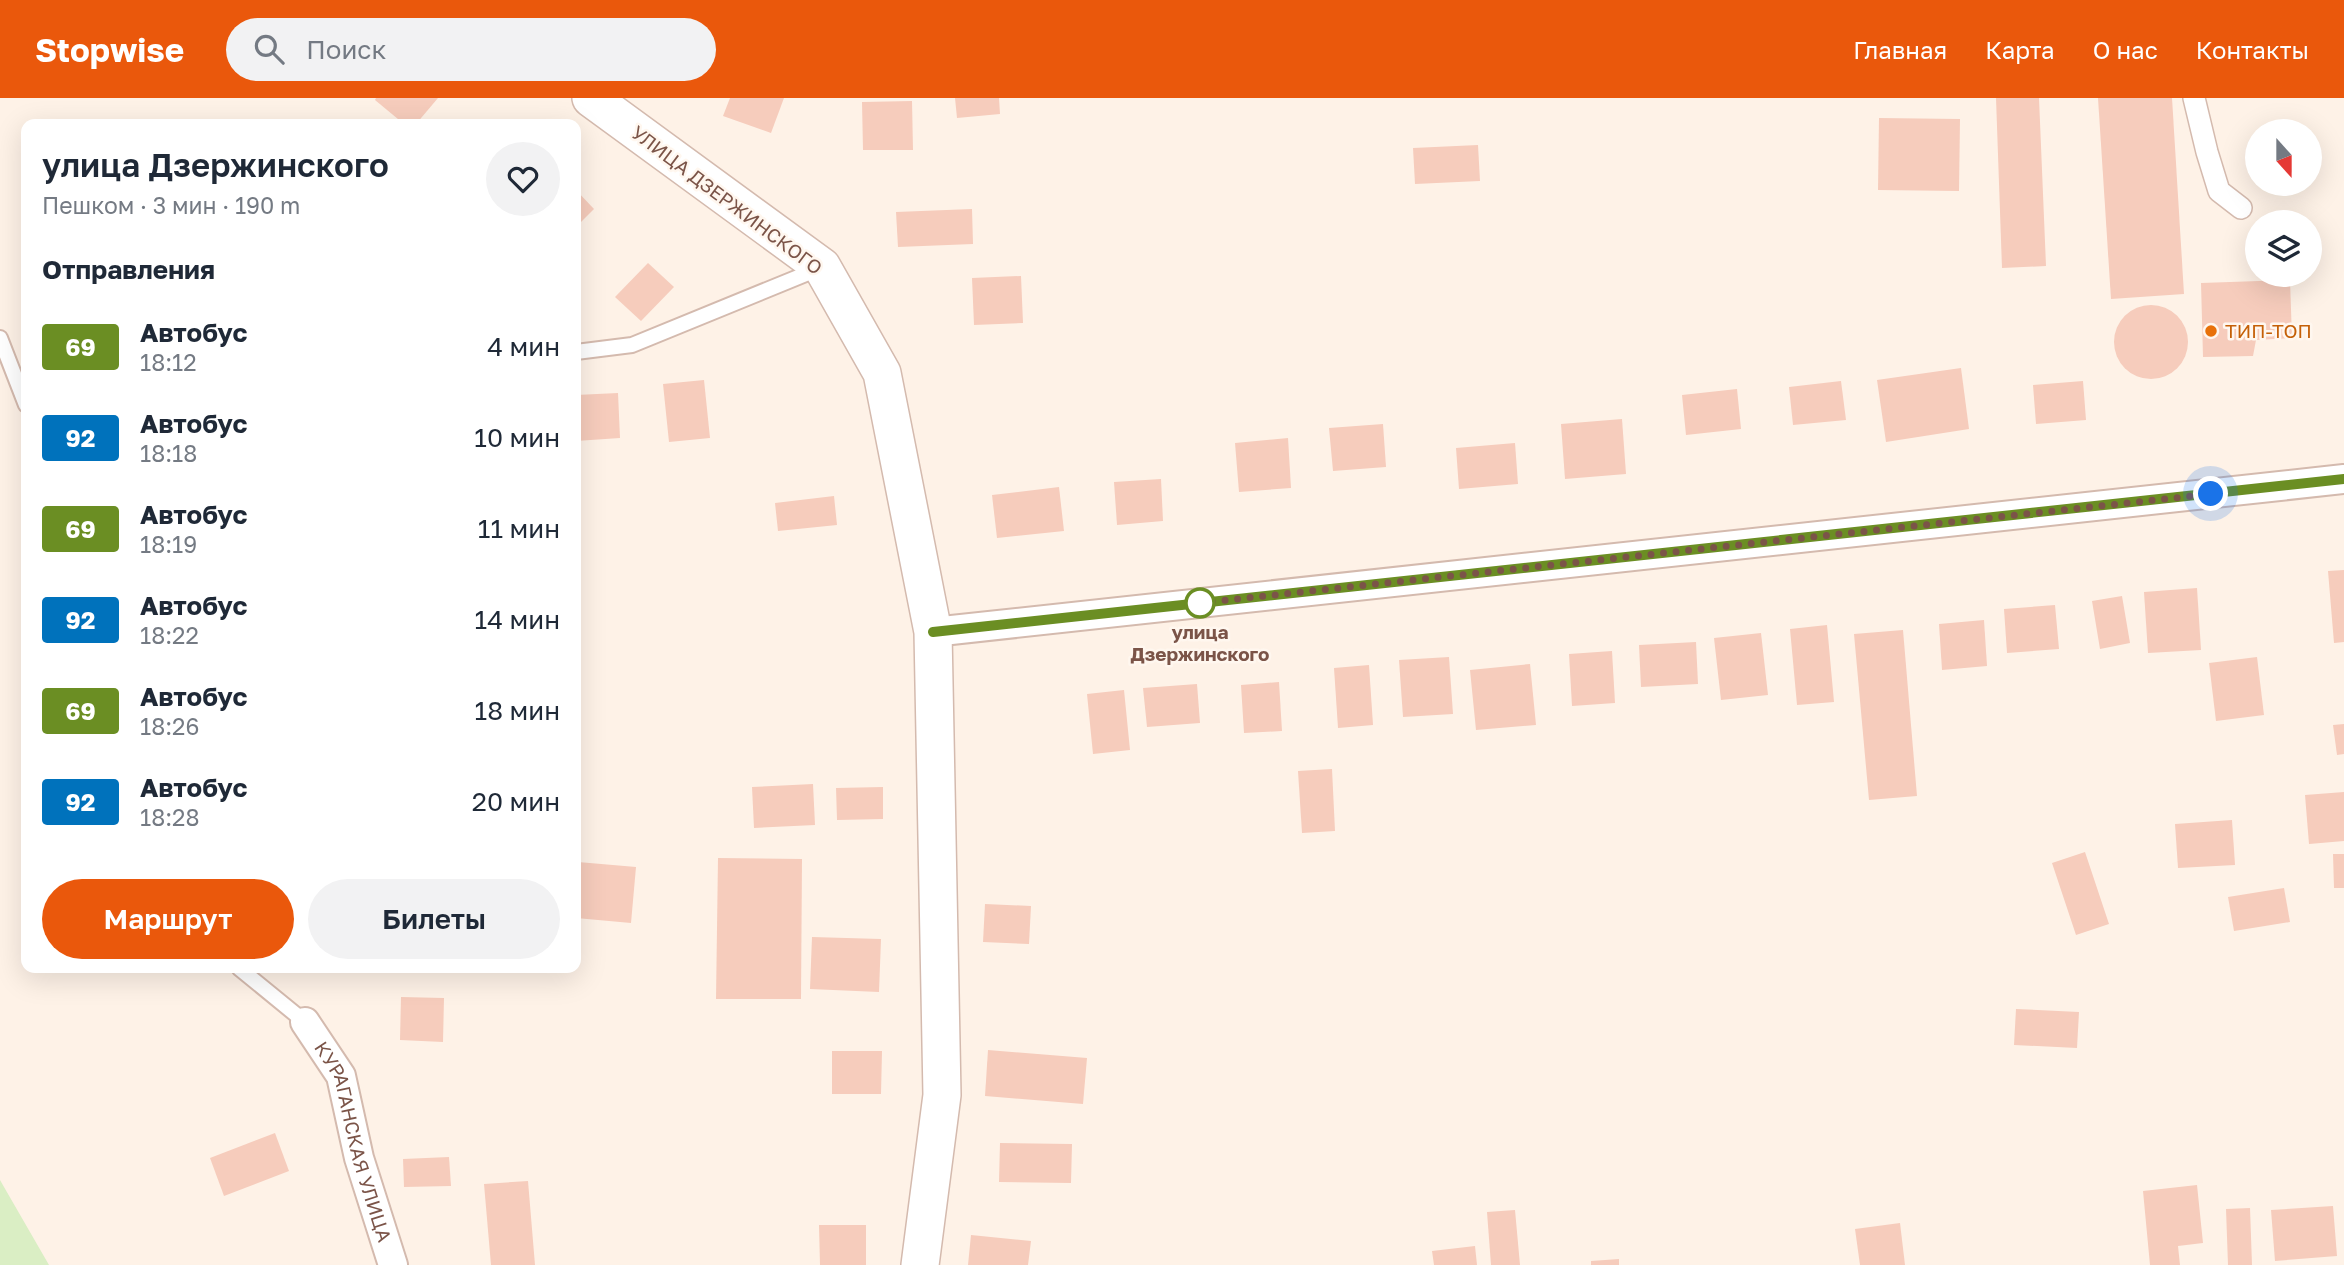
<!DOCTYPE html>
<html lang="ru">
<meta charset="utf-8">
<style>
body{margin:0;font-family:"Golos Text",sans-serif;background:#f2f2f3;color:#1f2937;height:100vh;display:flex;flex-direction:column;font-size:26px;white-space:nowrap}
*{box-sizing:border-box;margin:0}
p{font-size:23px;color:#747a83}
.icon{flex:none;width:38px;height:38px;fill:none;stroke:currentColor;stroke-width:2;stroke-linecap:round;stroke-linejoin:round}
.map{position:relative;flex:1;overflow:hidden}
.details{position:absolute;left:21px;top:21px;width:560px;height:854px;display:flex;flex-direction:column;background:#fff;border-radius:14px;box-shadow:0 7px 28px #0002}
.details>*{flex:none}
.badge{padding:0 14px;border-radius:5px;font-size:24px;line-height:46px}
.needle{width:46px;rotate:159deg}
.tools{position:absolute;left:2245px;top:21px;display:grid;gap:14px}
.tools a{display:grid;place-items:center;width:77px;height:77px;border-radius:50%;background:#fff;box-shadow:0 7px 28px #0002;font-size:35px}
.you{position:absolute;width:35px;height:35px;margin:-18px;border:5px solid #fff;border-radius:50%;background:#1a73e8;box-shadow:0 0 0 10px #1a73e833}
.map>.badge{position:absolute;translate:-50% -50%;box-shadow:0 0 0 4px #fff}
h2{padding:0 21px;font-size:26px;line-height:63px}
.round{display:grid;place-items:center;flex:none;width:74px;height:74px;border-radius:37px;background:#f2f2f3}
.headline{display:flex;align-items:center;justify-content:space-between;height:119px;padding:0 21px}
h1{font-size:33px;font-weight:600;line-height:52px}
.cta{display:flex;gap:14px;margin-top:auto;padding:14px 21px}
.cta a{flex:1;height:80px;border-radius:42px;background:#ea580c;color:#fff;font-size:28px;font-weight:600;line-height:80px;text-align:center}
.cta a+a{background:#f2f2f3;color:#1f2937}
ul{padding:0;list-style:none}
li{display:flex;align-items:center;gap:21px;height:91px;padding:0 21px}
li div{flex:1}
li b{display:block;font-size:26px}
li em{font-style:normal}
li .badge{min-width:77px;font-weight:700;text-align:center}
header{display:flex;align-items:center;gap:42px;box-sizing:border-box;height:98px;padding:0 35px;background:#ea580c;color:#fff}
header strong{font-size:33px}
nav{display:flex;gap:38px;margin-inline-start:auto;font-size:24px}
.search{width:490px;height:63px;background:#f2f2f3;display:flex;align-items:center;gap:18px;box-sizing:border-box;padding:0 24px;border-radius:38px;color:#747a83;font-size:26px}
.map>svg:first-child{display:block}
.green{fill:#daeec4}
.building{fill:#f6ccbc}
.lines{fill:none;stroke-linecap:round;stroke-linejoin:round}
.service-casing{stroke:#d4baae;stroke-width:18}
.pedestrian-casing{stroke:#d4baae;stroke-width:24}
.minor-casing{stroke:#d4baae;stroke-width:32}
.tertiary-casing{stroke:#d4baae;stroke-width:40}
.service{stroke:#fff;stroke-width:14}
.pedestrian{stroke:#fff;stroke-width:21}
.minor{stroke:#fff;stroke-width:28}
.tertiary{stroke:#fff;stroke-width:37}
.line-casing{stroke:#fff;stroke-width:16}
.line{stroke:#6b8e23;stroke-width:10}
.walk{stroke:#7b5448;stroke-width:7;stroke-dasharray:0 12.6}
.food-dot{fill:#e8710a;stroke:#fff7ef;stroke-width:2.5}
.stop-dot{fill:#fff;stroke:#6b8e23;stroke-width:3.5}
.labels{text-anchor:middle;stroke-width:5;stroke-linejoin:round;paint-order:stroke}
.street-label{font-size:19px;fill:#7b5448;stroke:#fff7ef}
.food-label{font-size:19px;fill:#c56008;stroke:#fff7ef;text-anchor:start}
.stop-label{font-size:19px;font-weight:bold;fill:#7b5448;stroke:#fff7ef}
</style>
<header>
<strong>Stopwise</strong>
<div class="search"><svg class="icon" aria-label="search" viewBox="0 0 24 24"><circle cx="10" cy="10" r="6"/><path d="M15 15l6 6"/></svg>Поиск</div>
<nav><a>Главная</a><a>Карта</a><a>О нас</a><a>Контакты</a></nav>
</header>
<div class="map">
<svg width="2344" height="1167" viewBox="0 0 2344 1167">
<rect width="100%" height="100%" fill="#fef2e7"/>
<path class="green" d="M0 1082 4 1089 49 1167H0Z"/>
<g class="building">
<path d="M376 0H438L416 26H404L375 2Z"/>
<path d="M730 0H784L771 35 723 18Z"/>
<path d="M955 0H999L1000 16 957 20Z"/>
<path d="M1996 0H2039L2046 168 2002 170Z"/>
<path d="M2098 0H2172L2184 196 2111 201Z"/>
<path d="M912 3 913 52H863L862 4Z"/>
<path d="M1879 20 1960 21 1959 93 1878 92Z"/>
<path d="M1478 47 1480 83 1415 86 1413 50Z"/>
<path d="M576 92 594 111 576 129Z"/>
<path d="M972 111 973 146 898 149 896 114Z"/>
<path d="M648 165 674 189 641 223 615 199Z"/>
<path d="M1021 178 1023 225 974 227 972 180Z"/>
<path d="M2290 182 2292 240 2256 242 2253 258 2203 259 2201 185Z"/>
<circle cx="2151" cy="244" r="37"/>
<path d="M1961 270 1969 331 1886 344 1877 282Z"/>
<path d="M704 282 710 340 669 344 663 286Z"/>
<path d="M1841 283 1846 322 1793 327 1789 289Z"/>
<path d="M2083 283 2086 322 2036 326 2033 287Z"/>
<path d="M1737 291 1741 331 1686 337 1682 297Z"/>
<path d="M618 295 620 340 576 343V297Z"/>
<path d="M1622 321 1626 376 1565 381 1561 326Z"/>
<path d="M1383 326 1386 369 1333 373 1329 330Z"/>
<path d="M1288 340 1291 390 1239 394 1235 345Z"/>
<path d="M1515 345 1518 386 1459 391 1456 350Z"/>
<path d="M1161 381 1163 423 1117 427 1114 384Z"/>
<path d="M1059 389 1064 433 997 440 992 397Z"/>
<path d="M834 398 837 427 778 433 775 405Z"/>
<path d="M2344 472V544L2334 545 2328 473Z"/>
<path d="M2197 490 2201 552 2148 555 2144 494Z"/>
<path d="M2122 498 2130 545 2100 551 2092 503Z"/>
<path d="M2055 507 2059 551 2007 555 2004 511Z"/>
<path d="M1984 522 1987 568 1942 572 1939 526Z"/>
<path d="M1827 527 1834 604 1797 607 1790 531Z"/>
<path d="M1903 532 1917 698 1869 702 1854 536Z"/>
<path d="M1761 535 1768 597 1721 602 1714 540Z"/>
<path d="M1696 544 1698 586 1641 589 1639 547Z"/>
<path d="M1612 553 1615 605 1572 608 1569 556Z"/>
<path d="M1449 559 1453 616 1403 619 1399 562Z"/>
<path d="M2257 559 2264 617 2216 623 2209 565Z"/>
<path d="M1530 566 1536 627 1476 632 1470 572Z"/>
<path d="M1369 567 1373 627 1338 630 1334 570Z"/>
<path d="M1279 584 1282 633 1244 635 1241 587Z"/>
<path d="M1197 586 1200 625 1147 629 1143 590Z"/>
<path d="M1124 592 1130 652 1093 656 1087 596Z"/>
<path d="M2344 626V656L2337 657 2333 627Z"/>
<path d="M1332 671 1335 733 1302 735 1298 673Z"/>
<path d="M813 686 815 727 754 730 752 689Z"/>
<path d="M883 689V721L837 722 836 690Z"/>
<path d="M2344 694V743L2309 746 2305 697Z"/>
<path d="M2232 722 2235 767 2178 770 2175 726Z"/>
<path d="M2085 754 2109 826 2076 837 2052 765Z"/>
<path d="M2333 756H2344V790H2334Z"/>
<path d="M718 760 802 761 801 901H716Z"/>
<path d="M578 764 636 769 631 825 576 820Z"/>
<path d="M2284 790 2290 824 2234 833 2228 799Z"/>
<path d="M985 806 1031 808 1029 846 983 844Z"/>
<path d="M812 839 881 841 879 894 810 891Z"/>
<path d="M401 899 444 900 443 944 400 942Z"/>
<path d="M2016 911 2079 914 2077 950 2014 947Z"/>
<path d="M988 952 1087 960 1083 1006 985 998Z"/>
<path d="M832 953H882L881 996H832Z"/>
<path d="M275 1035 289 1073 224 1098 210 1060Z"/>
<path d="M1000 1045 1072 1046 1071 1085 999 1084Z"/>
<path d="M449 1059 451 1088 404 1089 403 1061Z"/>
<path d="M528 1083 535 1167H491L484 1086Z"/>
<path d="M2197 1087 2203 1145 2178 1148 2180 1167H2150L2143 1093Z"/>
<path d="M2333 1108 2337 1158 2275 1163 2271 1112Z"/>
<path d="M2250 1110 2252 1167H2228L2226 1111Z"/>
<path d="M1515 1112 1520 1167H1491L1487 1114Z"/>
<path d="M1900 1125 1905 1167H1860L1855 1131Z"/>
<path d="M819 1127H866V1167H820Z"/>
<path d="M971 1137 1031 1143 1028 1167H968Z"/>
<path d="M1475 1148 1477 1167H1434L1432 1153Z"/>
<path d="M1619 1161V1167H1591V1163Z"/>
</g>
<g class="lines">
<g class="service-casing">
<g id="service">
<path d="M0 240 26 307"/>
<path d="M576 254 632 247 818 171"/>
<path d="M239 870 305 924"/>
</g>
</g>
<g class="pedestrian-casing">
<path id="pedestrian" d="M2194 0 2207 54 2219 93 2241 110"/>
</g>
<g class="minor-casing">
<g id="minor">
<path d="M933 534 2344 381"/>
<path id="s1" d="M305 924 341 978 359 1060 393 1167"/>
</g>
</g>
<g class="tertiary-casing">
<path id="tertiary" d="M591 0 822 169 882 275 933 534 942 997 920 1167"/>
</g>
<use href="#service" class="service"/>
<use href="#pedestrian" class="pedestrian"/>
<use href="#minor" class="minor"/>
<use href="#tertiary" class="tertiary"/>
</g>
<g class="lines">
<g class="line-casing">
<path id="line" d="M933 534 2344 381"/>
</g>
<use href="#line" class="line"/>
<path class="walk" d="M1200 505 2211 396"/>
</g>
<circle class="food-dot" cx="2211" cy="233" r="7"/>
<circle class="stop-dot" cx="1200" cy="505" r="14"/>
<g class="labels">
<g class="street-label">
<text transform="translate(727 102) rotate(37)" y="7">УЛИЦА ДЗЕРЖИНСКОГО</text>
<text dy="7" stroke="none"><textPath href="#s1" startOffset="131">КУРАГАНСКАЯ УЛИЦА</textPath></text>
</g>
<g class="food-label">
<text x="2225" y="240">ТИП-ТОП</text>
</g>
<g class="stop-label">
<text x="1200" y="541">улица<tspan x="1200" dy="22">Дзержинского</tspan></text>
</g>
</g>
</svg>
<div class="tools">
<a><svg class="needle" viewBox="-14 -14 28 28"><path d="M0-13l5 13h-10z" fill="#e53935"/><path d="M0 13l5-13h-10z" fill="#747a83"/></svg></a>
<a><svg class="icon" aria-label="layers" viewBox="0 0 24 24"><path d="M12 4l9 5-9 5-9-5zM3 14l9 5 9-5"/></svg></a>
</div>
<div class="you" style="left:2211px;top:396px"></div>
<section class="details">
<div class="headline"><div><h1>улица Дзержинского</h1><p>Пешком · 3 мин · 190 m</p></div><a class="round"><svg class="icon" aria-label="heart" viewBox="0 0 24 24"><path d="M12 20l-8-8c-3-5 5-10 8-4 3-6 11-1 8 4z"/></svg></a></div>
<h2>Отправления</h2>
<ul>
<li><span class="badge" style="background:#6b8e23;color:#fff">69</span><div><b>Автобус</b><p>18:12</p></div><em>4 мин</em></li>
<li><span class="badge" style="background:#0072bc;color:#fff">92</span><div><b>Автобус</b><p>18:18</p></div><em>10 мин</em></li>
<li><span class="badge" style="background:#6b8e23;color:#fff">69</span><div><b>Автобус</b><p>18:19</p></div><em>11 мин</em></li>
<li><span class="badge" style="background:#0072bc;color:#fff">92</span><div><b>Автобус</b><p>18:22</p></div><em>14 мин</em></li>
<li><span class="badge" style="background:#6b8e23;color:#fff">69</span><div><b>Автобус</b><p>18:26</p></div><em>18 мин</em></li>
<li><span class="badge" style="background:#0072bc;color:#fff">92</span><div><b>Автобус</b><p>18:28</p></div><em>20 мин</em></li>
</ul>
<div class="cta"><a>Маршрут</a><a>Билеты</a></div>
</section>
</div>
